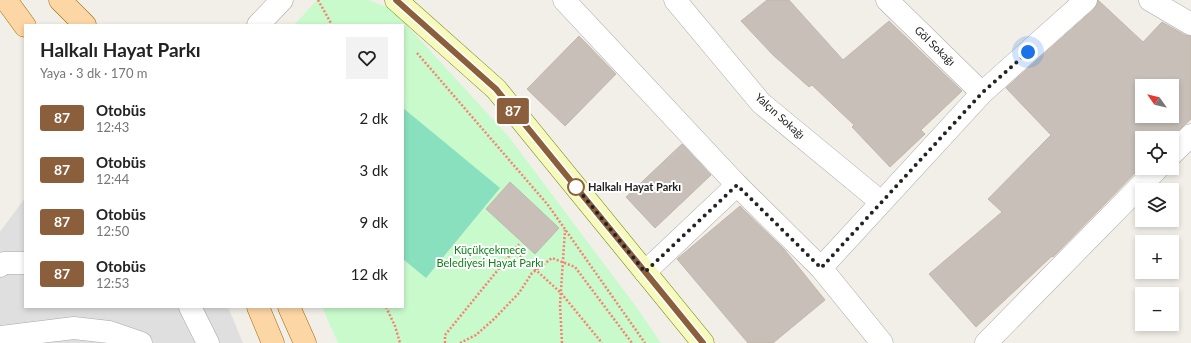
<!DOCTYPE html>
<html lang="tr">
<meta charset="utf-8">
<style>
body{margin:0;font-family:Lato,sans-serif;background:#f2f2f2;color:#222;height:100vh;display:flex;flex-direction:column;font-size:15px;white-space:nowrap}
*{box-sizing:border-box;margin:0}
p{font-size:13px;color:#767676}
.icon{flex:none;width:22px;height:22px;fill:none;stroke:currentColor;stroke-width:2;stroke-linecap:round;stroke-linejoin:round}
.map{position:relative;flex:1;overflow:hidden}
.panel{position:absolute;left:24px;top:24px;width:380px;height:284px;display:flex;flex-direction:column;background:#fff;border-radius:0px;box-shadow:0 2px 6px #0003}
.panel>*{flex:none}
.badge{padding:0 8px;border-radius:3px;font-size:14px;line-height:26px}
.needle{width:26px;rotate:304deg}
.controls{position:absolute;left:1135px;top:79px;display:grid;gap:8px}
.controls a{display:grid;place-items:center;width:44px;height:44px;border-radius:0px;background:#fff;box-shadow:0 2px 6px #0003;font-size:20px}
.you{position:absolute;width:20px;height:20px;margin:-10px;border:3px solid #fff;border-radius:50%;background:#1a73e8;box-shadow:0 0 0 6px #1a73e833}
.map>.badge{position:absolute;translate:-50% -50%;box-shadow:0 0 0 2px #fff}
.round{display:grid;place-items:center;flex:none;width:42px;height:42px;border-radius:0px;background:#f2f2f2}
.summary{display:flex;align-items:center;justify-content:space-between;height:68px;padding:0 16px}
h1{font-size:19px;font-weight:700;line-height:30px}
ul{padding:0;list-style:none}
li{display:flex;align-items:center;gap:12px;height:52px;padding:0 16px}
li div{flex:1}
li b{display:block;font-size:15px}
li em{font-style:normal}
li .badge{min-width:44px;font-weight:700;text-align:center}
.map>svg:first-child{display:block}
.residential{fill:#e0dfdf}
.park{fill:#c8facc}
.pitch{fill:#88e0be}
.building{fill:#c7bfb8;stroke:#c4b6ab;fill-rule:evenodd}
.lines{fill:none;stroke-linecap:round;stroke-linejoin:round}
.street-casing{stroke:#a9a9a9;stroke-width:23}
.secondary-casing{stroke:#707d05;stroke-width:23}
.primary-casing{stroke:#a06b00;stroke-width:23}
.path{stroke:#fa8072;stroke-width:2.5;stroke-dasharray:2 2;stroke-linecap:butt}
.street{stroke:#fff;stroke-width:22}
.secondary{stroke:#f7fabf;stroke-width:22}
.primary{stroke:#fcd6a4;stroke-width:22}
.line-casing{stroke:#fff;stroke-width:9}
.line{stroke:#8b5e3c;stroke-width:6}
.walk{stroke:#222;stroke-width:4;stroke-dasharray:0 7.2}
.stop-dot{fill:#fff;stroke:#8b5e3c;stroke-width:2}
.labels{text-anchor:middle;stroke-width:4;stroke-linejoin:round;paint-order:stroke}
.street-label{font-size:11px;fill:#222;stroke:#fff}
.stop-label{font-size:11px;font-weight:bold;fill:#222;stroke:#fff;text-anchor:start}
.park-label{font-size:11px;fill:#0c8416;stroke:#fff}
</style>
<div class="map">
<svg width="1191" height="343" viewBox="0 0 1191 343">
<rect width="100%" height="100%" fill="#f2efe9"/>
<path class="residential" d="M25 198V307H228L243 343H0V232Z"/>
<path class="park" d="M317 0H368L392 9 509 137 637 308 661 343H338L322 307H403V25H294Z"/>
<path class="pitch" d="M403 108 500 188 426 278 403 259Z"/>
<g class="building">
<path d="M767 0H789L843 60 889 21 962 91 921 130 925 134 890 167 852 127 854 125 812 85 809 87 773 55 741 21Z"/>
<path d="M1098 0 1143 42 1162 22 1185 35 1191 36V119L1170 138H1142V166L1053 257 1052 256 976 327 929 274 1002 212 988 199 1051 135 1006 88 1094 9ZM1142 86H1172V116H1142Z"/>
<path d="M579 36 616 74 565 126 527 89Z"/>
<path d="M682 144 711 175 655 228 626 197Z"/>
<path d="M510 182 559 228 535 254 486 209Z"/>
<path d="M740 206 784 249 825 300 773 343H748L677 259Z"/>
</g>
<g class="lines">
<g class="street-casing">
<g id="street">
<path d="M564 0 737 185 821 268 882 343"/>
<path d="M675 0 761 103 881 202"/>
<path d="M887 0 982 93"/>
<path d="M1150 0 1191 24"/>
<path d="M258 25 282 0"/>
<path d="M1172 154 1191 135"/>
<path d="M0 266 4 263H25"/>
<path d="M821 268 982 93 1086 0"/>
<path d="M645 272 737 185"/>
<path d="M190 307 208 343"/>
<path d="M0 337 74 328 109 332 141 343"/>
<path d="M986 343 1158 168"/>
</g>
</g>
<g class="secondary-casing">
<path id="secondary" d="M396 0 496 89 703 343"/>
</g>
<g class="primary-casing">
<g id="primary">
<path d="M6 0 25 26"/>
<path d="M60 0 85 25"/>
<path d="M258 307 273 343"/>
<path d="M289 307 305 343"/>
</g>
</g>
<g class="path">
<path d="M318 0 332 25"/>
<path d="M417 53 548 205 645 343"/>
<path d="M514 250 561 293 602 343"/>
<path d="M386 307 395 326 400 343"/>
<path d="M445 343V335L519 244"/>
<path d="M460 343 476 335 494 319 519 293 532 273 552 258 575 267 632 343"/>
<path d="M562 343 560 305 565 230"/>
</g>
<use href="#street" class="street"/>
<use href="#secondary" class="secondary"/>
<use href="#primary" class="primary"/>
</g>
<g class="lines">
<g class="line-casing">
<path id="line" d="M396 0 496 89 703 343"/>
</g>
<use href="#line" class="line"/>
<path class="walk" d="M576 187 573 183 645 272 737 185 821 268 982 93 1028 52"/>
</g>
<circle class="stop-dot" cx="576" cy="187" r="8"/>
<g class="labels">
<g class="street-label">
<text transform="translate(935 46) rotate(44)" y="4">Göl Sokağı</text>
<text transform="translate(780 116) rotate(42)" y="4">Yalçın Sokağı</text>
</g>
<g class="stop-label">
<text x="588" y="191">Halkalı Hayat Parkı</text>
</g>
<g class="park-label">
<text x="490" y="254">Küçükçekmece<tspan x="490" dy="13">Belediyesi Hayat Parkı</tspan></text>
</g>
</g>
</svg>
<div class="controls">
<a><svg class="needle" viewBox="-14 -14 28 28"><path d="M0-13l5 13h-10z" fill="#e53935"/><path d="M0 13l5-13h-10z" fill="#767676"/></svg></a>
<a><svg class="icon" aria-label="locate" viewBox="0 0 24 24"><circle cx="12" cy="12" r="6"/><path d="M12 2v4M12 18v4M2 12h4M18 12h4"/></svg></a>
<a><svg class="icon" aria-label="layers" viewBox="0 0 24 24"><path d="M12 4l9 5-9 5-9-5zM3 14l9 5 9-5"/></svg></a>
<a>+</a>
<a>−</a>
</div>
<div class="you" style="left:1028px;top:52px"></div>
<b class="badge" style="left:513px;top:111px;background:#8b5e3c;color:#fff">87</b>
<section class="panel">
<div class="summary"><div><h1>Halkalı Hayat Parkı</h1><p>Yaya · 3 dk · 170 m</p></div><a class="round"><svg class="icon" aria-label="heart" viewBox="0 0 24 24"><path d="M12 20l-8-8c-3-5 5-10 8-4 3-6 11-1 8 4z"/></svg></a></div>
<ul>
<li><span class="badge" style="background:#8b5e3c;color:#fff">87</span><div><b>Otobüs</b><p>12:43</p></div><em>2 dk</em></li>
<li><span class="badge" style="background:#8b5e3c;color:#fff">87</span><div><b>Otobüs</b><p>12:44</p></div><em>3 dk</em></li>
<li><span class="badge" style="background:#8b5e3c;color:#fff">87</span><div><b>Otobüs</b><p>12:50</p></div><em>9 dk</em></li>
<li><span class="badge" style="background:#8b5e3c;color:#fff">87</span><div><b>Otobüs</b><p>12:53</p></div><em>12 dk</em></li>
</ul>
</section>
</div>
